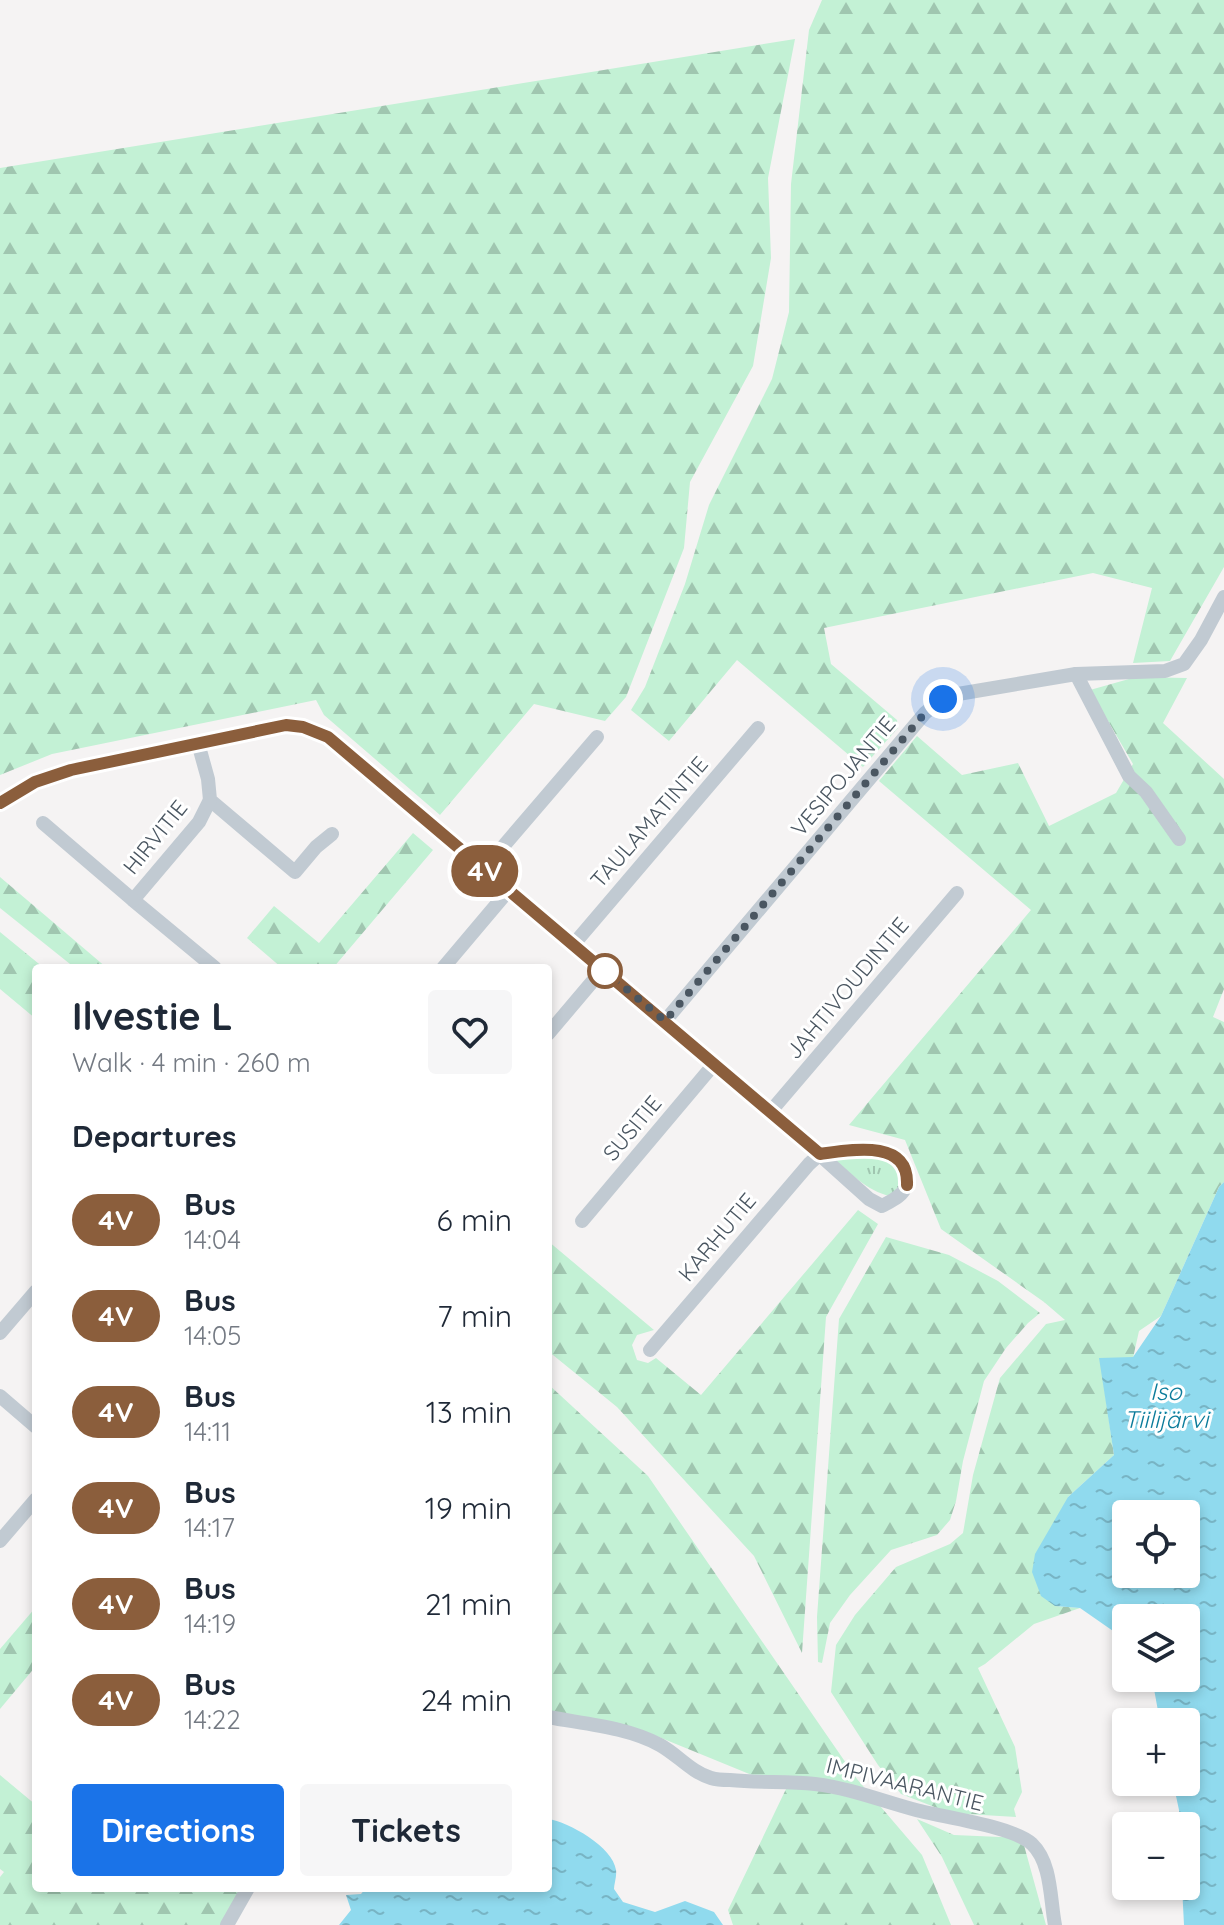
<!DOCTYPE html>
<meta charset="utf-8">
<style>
body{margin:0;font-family:Quicksand,sans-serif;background:#f6f6f7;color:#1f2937;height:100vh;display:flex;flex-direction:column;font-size:30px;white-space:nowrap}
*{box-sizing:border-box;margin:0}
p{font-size:26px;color:#747a83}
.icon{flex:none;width:44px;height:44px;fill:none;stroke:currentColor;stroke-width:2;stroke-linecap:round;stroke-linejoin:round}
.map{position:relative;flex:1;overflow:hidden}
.drawer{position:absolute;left:32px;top:964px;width:520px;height:928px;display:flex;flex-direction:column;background:#fff;border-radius:8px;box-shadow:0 4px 12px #0003}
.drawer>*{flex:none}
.badge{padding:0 16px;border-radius:26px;font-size:28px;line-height:52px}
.controls{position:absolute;left:1112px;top:1500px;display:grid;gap:16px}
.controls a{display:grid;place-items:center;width:88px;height:88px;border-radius:8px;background:#fff;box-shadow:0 4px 12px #0003;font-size:40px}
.you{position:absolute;width:40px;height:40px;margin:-20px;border:6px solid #fff;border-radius:50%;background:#1a73e8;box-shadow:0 0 0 12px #1a73e833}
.map>.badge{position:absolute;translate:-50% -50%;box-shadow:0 0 0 4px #fff}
h2{padding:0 40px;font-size:30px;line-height:72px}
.round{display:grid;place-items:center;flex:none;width:84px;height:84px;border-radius:8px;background:#f6f6f7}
.summary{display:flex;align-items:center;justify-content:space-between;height:136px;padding:0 40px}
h1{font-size:38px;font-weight:700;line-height:60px}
.primary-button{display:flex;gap:16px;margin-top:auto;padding:16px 40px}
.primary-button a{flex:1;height:92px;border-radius:8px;background:#1a73e8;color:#fff;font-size:32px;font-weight:700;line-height:92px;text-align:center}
.primary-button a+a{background:#f6f6f7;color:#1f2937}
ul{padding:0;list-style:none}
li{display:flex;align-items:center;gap:24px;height:96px;padding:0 40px}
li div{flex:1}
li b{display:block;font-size:30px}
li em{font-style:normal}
li .badge{min-width:88px;font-weight:700;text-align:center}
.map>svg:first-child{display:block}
.grass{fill:url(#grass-tufts)}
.forest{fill:url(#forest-firs)}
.water{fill:url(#water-ripples);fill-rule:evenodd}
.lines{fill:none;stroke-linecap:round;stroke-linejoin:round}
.minor{stroke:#c1cad2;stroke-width:14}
.line-casing{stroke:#fff;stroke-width:18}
.line{stroke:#8b5e3c;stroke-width:12}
.walk{stroke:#4a5661;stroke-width:8;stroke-dasharray:0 14.4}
.stop-dot{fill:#fff;stroke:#8b5e3c;stroke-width:4}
.labels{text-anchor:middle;stroke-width:6;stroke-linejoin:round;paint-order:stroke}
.street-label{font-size:22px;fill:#4a5661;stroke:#fff}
.water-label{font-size:24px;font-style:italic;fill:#0c7c9b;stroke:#fff}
</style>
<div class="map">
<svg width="1224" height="1925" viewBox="0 0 1224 1925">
<defs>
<pattern id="grass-tufts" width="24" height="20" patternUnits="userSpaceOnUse" patternTransform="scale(2)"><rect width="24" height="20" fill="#c3f1d5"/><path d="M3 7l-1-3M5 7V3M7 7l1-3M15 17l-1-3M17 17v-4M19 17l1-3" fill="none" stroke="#a0c6b0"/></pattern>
<pattern id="forest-firs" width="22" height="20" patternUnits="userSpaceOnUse" patternTransform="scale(2)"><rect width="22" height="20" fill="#c3f1d5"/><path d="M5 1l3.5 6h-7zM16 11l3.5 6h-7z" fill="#a0c6b0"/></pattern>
<pattern id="water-ripples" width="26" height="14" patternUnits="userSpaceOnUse" patternTransform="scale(2)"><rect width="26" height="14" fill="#90daee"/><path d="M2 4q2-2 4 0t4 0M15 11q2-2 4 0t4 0" fill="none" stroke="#78b4c4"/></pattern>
</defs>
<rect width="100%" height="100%" fill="#f5f3f3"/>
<path class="grass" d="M877 1154C890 1161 901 1167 902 1183L890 1196C867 1191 850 1173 833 1158V1155Z"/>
<g class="forest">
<path d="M822 0H1224V567L1170 661 1133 663 1152 588 1093 573 824 628 831 664 897 720 898 728 863 767 737 660 669 741 631 710 645 687 685 584 709 505 772 379 789 312 791 184 809 30Z"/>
<path d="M795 39 768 178 771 258 753 366 690 482 684 548 626 697 605 721 534 704 440 815 324 715 316 700 52 754 0 775V168Z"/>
<path d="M1136 677 1187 678 1163 723 1224 779V989L1213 1017 1224 1022V1182L1219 1187 1161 1316 1139 1331 1133 1358 1100 1359 1114 1455 1068 1497 1055 1606 1080 1608 1034 1624 985 1664 978 1668 1015 1747 1022 1792 1014 1809 1016 1817 950 1813 901 1794 878 1765 831 1692 836 1645 855 1615 896 1567 950 1544 963 1533 973 1475 1000 1378 1046 1324 1065 1320 1044 1302 941 1229 905 1140 849 1125 1031 910 879 781 917 736 962 775 1018 763 1049 826 1116 793 1133 764 1090 690Z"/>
<path d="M413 833 433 850 333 968H282L247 938 274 906 319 943Z"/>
<path d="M0 877 107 968H75L0 908Z"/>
<path d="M0 932 44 968H36V1019L0 989Z"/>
<path d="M858 1210 878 1224 826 1317 802 1653 754 1556 617 1407 548 1351V1241L654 1330 637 1335 632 1345 637 1360 648 1363 656 1358 701 1395Z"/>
<path d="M886 1237 949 1255 998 1281 1040 1313 1028 1323 1006 1348 984 1381 963 1461 956 1501 950 1520 937 1535 891 1550 850 1595 830 1623 822 1663 818 1662 817 1617 839 1319Z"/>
<path d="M548 1384 648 1476 857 1779 922 1855 951 1925H733L728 1910 786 1789 649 1733 548 1711Z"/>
<path d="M36 1607V1666L0 1709V1649Z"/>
<path d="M0 1775 36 1805V1888H244L221 1925H0V1877L4 1872 0 1869Z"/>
<path d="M917 1819 954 1835 1022 1838 1046 1925H974L942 1857Z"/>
</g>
<g class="water">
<path d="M1224 1182V1925H1184L1182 1886H1186V1826H1180L1179 1810 1173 1782H1186V1722H1160L1152 1678H1186V1618H1126V1640L1080 1608 1055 1606 1041 1596 1032 1572 1035 1554 1068 1497 1114 1455 1099 1358 1133 1357 1161 1316 1219 1187ZM1126 1514H1186V1574H1126Z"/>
<path d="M548 1819C569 1822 613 1847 616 1870 617 1876 614 1884 614 1889L623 1902 655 1912 685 1901 714 1912 723 1925H339L351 1910 346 1895 361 1894 366 1888H548Z"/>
</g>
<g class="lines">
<g class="minor">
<path d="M1076 674 1129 776 1146 792 1179 839"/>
<path d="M198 743 208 779 210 800 295 872 316 847 332 834"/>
<path d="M210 800 199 822 133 900 215 968"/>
<path d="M0 803C44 773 94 764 146 753 192 743 239 735 286 725L303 727 328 737 508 891 771 1111 869 1199 882 1206C891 1201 903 1196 906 1186 915 1161 883 1149 865 1148 851 1147 834 1152 820 1154"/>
<path d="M43 823 133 900"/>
<path d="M483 870 597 737"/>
<path d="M573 945 758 728"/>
<path d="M443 968 508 891"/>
<path d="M665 1021 925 713 943 699 958 694 1076 674 1165 671 1184 664 1201 640 1224 597"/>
<path d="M548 1034 603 969"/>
<path d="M771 1111 957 893"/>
<path d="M582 1221 715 1063"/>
<path d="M0 1333 36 1291"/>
<path d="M650 1350 809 1164 820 1154"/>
<path d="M0 1396 36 1427"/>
<path d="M0 1541 36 1499"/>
<path d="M548 1717C585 1724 627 1727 660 1745 678 1755 691 1772 711 1778 717 1780 724 1780 730 1780 758 1783 787 1781 815 1784 850 1788 882 1801 916 1810 942 1817 1015 1827 1032 1844 1052 1863 1050 1900 1055 1925"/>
<path d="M227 1925 248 1888"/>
</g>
</g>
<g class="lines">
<g class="line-casing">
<path id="line" d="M0 803 35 782 71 770 286 725 303 727 328 737 820 1154C850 1150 909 1138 907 1185"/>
</g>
<use href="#line" class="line"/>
<path class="walk" d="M605 971 665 1021 925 713 943 699"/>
</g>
<circle class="stop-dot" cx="605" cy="971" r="16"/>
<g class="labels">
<g class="street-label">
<text transform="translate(843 776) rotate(-50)" y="8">VESIPOJANTIE</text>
<text transform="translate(649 822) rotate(-49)" y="8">TAULAMATINTIE</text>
<text transform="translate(155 837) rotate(-51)" y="8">HIRVITIE</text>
<text transform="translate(847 988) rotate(-50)" y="8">JAHTIVOUDINTIE</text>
<text transform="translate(632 1128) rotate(-50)" y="8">SUSITIE</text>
<text transform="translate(717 1237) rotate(-50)" y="8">KARHUTIE</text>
<text transform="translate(905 1784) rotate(14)" y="8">IMPIVAARANTIE</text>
</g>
<g class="water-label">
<text x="1166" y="1400">Iso<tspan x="1166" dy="28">Tiilijärvi</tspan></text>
</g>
</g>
</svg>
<div class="controls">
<a><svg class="icon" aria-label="locate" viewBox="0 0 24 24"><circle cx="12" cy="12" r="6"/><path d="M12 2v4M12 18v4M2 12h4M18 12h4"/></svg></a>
<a><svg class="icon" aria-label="layers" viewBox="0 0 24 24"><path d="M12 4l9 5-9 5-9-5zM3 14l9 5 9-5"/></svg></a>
<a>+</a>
<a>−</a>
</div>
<div class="you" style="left:943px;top:699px"></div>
<b class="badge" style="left:485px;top:871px;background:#8b5e3c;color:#fff">4V</b>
<section class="drawer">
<div class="summary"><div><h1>Ilvestie L</h1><p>Walk · 4 min · 260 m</p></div><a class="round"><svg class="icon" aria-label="heart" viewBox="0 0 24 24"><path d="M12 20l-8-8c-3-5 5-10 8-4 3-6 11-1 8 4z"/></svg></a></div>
<h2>Departures</h2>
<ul>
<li><span class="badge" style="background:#8b5e3c;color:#fff">4V</span><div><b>Bus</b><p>14:04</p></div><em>6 min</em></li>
<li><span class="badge" style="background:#8b5e3c;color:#fff">4V</span><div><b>Bus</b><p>14:05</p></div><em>7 min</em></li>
<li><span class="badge" style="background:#8b5e3c;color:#fff">4V</span><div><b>Bus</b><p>14:11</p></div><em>13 min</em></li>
<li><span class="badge" style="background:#8b5e3c;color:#fff">4V</span><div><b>Bus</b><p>14:17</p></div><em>19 min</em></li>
<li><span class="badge" style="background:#8b5e3c;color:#fff">4V</span><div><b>Bus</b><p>14:19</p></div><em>21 min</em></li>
<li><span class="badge" style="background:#8b5e3c;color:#fff">4V</span><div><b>Bus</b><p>14:22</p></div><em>24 min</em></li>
</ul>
<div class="primary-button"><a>Directions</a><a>Tickets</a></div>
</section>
</div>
